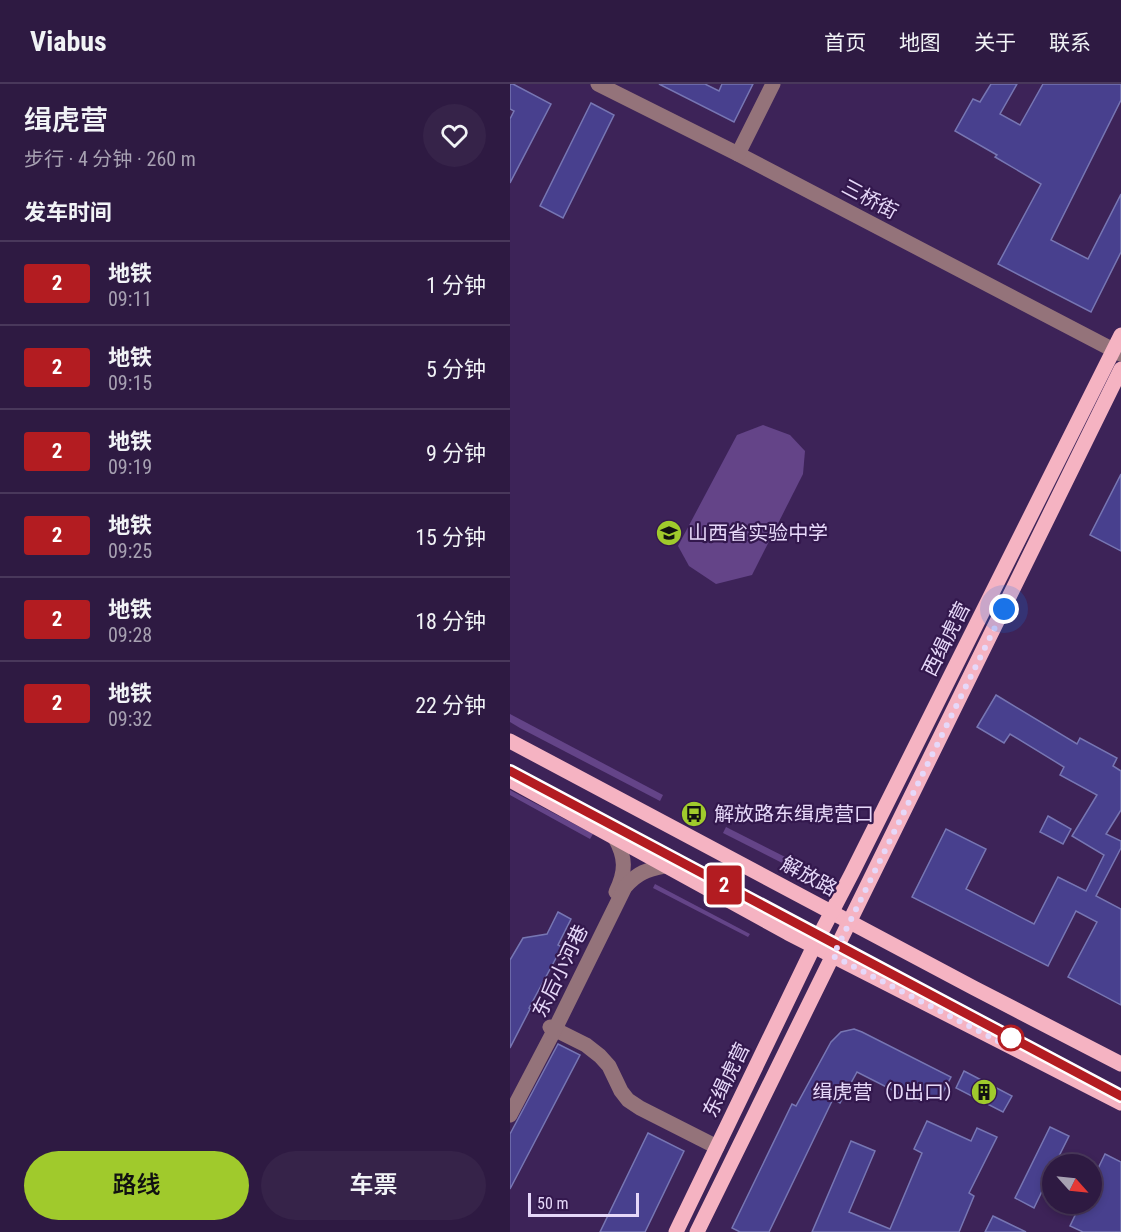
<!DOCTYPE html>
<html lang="zh">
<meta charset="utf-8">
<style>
body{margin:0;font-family:"Roboto Condensed","Noto Sans SC",sans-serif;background:#362349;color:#f1f3f6;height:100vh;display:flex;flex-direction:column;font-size:22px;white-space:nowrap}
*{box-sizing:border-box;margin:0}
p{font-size:20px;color:#a7a1b2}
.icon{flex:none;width:33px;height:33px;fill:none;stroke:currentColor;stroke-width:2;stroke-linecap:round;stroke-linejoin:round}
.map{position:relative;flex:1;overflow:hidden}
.details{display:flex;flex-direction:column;background:#2e1a42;width:510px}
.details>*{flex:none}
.badge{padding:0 12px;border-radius:4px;font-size:21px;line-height:39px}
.needle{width:39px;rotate:117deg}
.tools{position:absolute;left:532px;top:1070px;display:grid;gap:12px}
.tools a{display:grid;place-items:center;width:60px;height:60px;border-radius:50%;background:#2e1a42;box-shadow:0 3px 9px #0003,0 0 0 2px #49385b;font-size:30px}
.scale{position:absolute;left:18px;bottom:15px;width:111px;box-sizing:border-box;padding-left:6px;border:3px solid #e6d8f9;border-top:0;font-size:16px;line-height:21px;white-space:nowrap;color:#e6d8f9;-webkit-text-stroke:4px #33184d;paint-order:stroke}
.you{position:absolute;width:30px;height:30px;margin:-15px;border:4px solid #fff;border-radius:50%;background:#1a73e8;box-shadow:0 0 0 9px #1a73e833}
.map>.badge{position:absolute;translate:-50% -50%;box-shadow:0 0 0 3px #fff}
h2{padding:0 24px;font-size:22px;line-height:54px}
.round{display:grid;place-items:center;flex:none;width:63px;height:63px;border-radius:32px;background:#362349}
.headline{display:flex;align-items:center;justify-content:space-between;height:102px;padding:0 24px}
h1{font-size:28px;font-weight:600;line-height:45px}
.action{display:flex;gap:12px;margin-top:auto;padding:12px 24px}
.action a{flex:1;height:69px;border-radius:36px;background:#a0ca2c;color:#111;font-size:24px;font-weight:600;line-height:69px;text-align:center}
.action a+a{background:#362349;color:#f1f3f6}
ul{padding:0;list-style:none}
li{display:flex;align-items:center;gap:18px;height:84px;padding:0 24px;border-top:2px solid #49385b}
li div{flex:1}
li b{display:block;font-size:22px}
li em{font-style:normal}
li .badge{min-width:66px;font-weight:700;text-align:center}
header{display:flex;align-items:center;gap:36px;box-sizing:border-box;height:84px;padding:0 30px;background:#2e1a42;border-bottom:2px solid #49385b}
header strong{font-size:28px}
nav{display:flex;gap:33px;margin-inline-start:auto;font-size:21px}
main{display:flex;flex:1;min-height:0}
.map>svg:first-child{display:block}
.green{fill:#644488}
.building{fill:#48408e;stroke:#7776b3;stroke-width:1.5}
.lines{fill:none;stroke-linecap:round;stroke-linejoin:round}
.minor{stroke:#94737a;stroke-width:15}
.major{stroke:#f5b3c2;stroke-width:15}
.line-casing{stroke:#fff;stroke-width:14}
.line{stroke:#b31c21;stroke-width:9}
.walk{stroke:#e6d8f9;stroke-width:6;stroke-dasharray:0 10.8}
.stop-dot{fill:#fff;stroke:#b31c21;stroke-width:3}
.labels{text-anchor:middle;stroke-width:4.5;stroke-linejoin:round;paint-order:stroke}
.street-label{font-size:20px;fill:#e6d8f9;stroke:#33184d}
.poi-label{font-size:20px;fill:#e6d8f9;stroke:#33184d;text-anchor:start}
</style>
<header>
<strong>Viabus</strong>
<nav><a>首页</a><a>地图</a><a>关于</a><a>联系</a></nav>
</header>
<main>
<section class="details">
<div class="headline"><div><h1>缉虎营</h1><p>步行 · 4 分钟 · 260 m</p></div><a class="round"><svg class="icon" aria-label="heart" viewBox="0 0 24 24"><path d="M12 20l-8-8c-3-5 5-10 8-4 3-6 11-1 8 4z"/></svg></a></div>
<h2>发车时间</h2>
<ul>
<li><span class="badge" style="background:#b31c21;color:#fff">2</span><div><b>地铁</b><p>09:11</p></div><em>1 分钟</em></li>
<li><span class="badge" style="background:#b31c21;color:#fff">2</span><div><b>地铁</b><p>09:15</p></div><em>5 分钟</em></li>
<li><span class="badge" style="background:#b31c21;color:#fff">2</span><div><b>地铁</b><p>09:19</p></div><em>9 分钟</em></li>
<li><span class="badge" style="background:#b31c21;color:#fff">2</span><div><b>地铁</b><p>09:25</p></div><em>15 分钟</em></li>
<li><span class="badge" style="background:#b31c21;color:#fff">2</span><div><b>地铁</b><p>09:28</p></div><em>18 分钟</em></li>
<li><span class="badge" style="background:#b31c21;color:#fff">2</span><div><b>地铁</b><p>09:32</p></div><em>22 分钟</em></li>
</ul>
<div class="action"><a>路线</a><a>车票</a></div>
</section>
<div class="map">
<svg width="611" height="1148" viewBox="0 0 611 1148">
<rect width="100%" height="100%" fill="#3d2358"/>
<g class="green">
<path d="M253 341 280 351 295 367 293 390 242 491 206 500 179 482 168 462 227 351Z"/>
<path d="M0 630 153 711 150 717 10 644 0 638Z"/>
<path d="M0 706 83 750 80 755 0 711Z"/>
<path d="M216 743 289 780 286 786 213 749Z"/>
<path d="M145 800 240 850 238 853 143 804Z"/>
</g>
<g class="building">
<path d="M0 0H3L41 20 0 99V35L4 27 0 25Z"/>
<path d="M149 0H195L209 7 212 0H243L224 38Z"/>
<path d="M481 0H507L490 30 510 41 533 0H611V16L541 156 578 175 611 110V168L581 228 488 180 531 100 485 73 487 71 445 47 463 15 470 18Z"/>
<path d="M81 19 104 31 53 134 30 122Z"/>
<path d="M611 390V467L580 451Z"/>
<path d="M486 611 567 660 570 654 607 674 603 682 611 687V726L596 750 611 757V764L586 812 611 825V921L558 893 587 838 566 827 538 882 402 813 436 745 476 765 456 805 524 840 548 793 576 807 594 771 562 752 587 711 550 691 554 683 500 650 494 659 467 643Z"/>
<path d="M538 732 561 745 553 760 530 748Z"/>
<path d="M48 828 61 835 48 861 52 863 19 924 20 925 0 964V876L13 854 37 850Z"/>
<path d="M344 945 352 948 441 993 431 1012 423 1014 414 1009 410 1016 404 1017 347 988 330 1019 323 1015 259 1148H230L222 1144 282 1020 286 1022 321 958 331 948Z"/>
<path d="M48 960 70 971 0 1105V1050Z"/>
<path d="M454 987 502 1012 493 1028 446 1004Z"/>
<path d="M417 1037 461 1057 467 1044 487 1053 459 1109 464 1112 449 1148H302L341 1057 365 1067 339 1128 380 1145 412 1069 404 1065Z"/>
<path d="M540 1043 559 1052 545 1080H543V1084L524 1124 505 1114Z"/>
<path d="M138 1049 174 1067 135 1148H90Z"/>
<path d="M595 1070 611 1078V1148H573L560 1142 571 1119H582V1097Z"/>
<path d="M483 1132 516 1148H475Z"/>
</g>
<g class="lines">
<g class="minor">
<path d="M88 0 228 70 611 270"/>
<path d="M228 70 263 0"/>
<path d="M105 754C116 774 116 787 106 808"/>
<path d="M40 943 76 961 90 972 99 982 111 1007 118 1016 130 1024 207 1063"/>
<path d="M0 1031 45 945 115 803C128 788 137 786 155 782"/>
</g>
<g class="major">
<path d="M0 657 464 904 611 980"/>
<path d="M0 696 278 849 611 1019"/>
<path d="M166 1148 304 862 342 789 611 251"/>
<path d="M187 1148 611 285"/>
</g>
</g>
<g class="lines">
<g class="line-casing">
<path id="line" d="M0 687 611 1012"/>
</g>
<use href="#line" class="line"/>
<path class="walk" d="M494 525 323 872 490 958 501 954"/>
</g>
<defs>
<g id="school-disc" transform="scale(1.35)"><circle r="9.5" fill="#a0ca2c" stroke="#33184d"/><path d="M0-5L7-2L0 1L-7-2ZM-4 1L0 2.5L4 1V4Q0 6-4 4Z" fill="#111"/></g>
<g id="bus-disc" transform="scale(1.35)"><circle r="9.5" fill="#a0ca2c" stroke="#33184d"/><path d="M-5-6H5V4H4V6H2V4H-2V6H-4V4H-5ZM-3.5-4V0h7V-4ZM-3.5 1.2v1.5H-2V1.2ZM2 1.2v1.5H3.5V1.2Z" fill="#111"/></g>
<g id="building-disc" transform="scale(1.35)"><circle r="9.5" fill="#a0ca2c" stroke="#33184d"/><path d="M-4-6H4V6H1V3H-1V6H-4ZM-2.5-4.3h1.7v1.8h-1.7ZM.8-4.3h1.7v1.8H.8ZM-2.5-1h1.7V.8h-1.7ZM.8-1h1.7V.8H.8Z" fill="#111"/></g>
</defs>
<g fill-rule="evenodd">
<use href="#school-disc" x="159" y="449"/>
<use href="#bus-disc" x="184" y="730"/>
<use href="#building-disc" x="474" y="1008"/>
</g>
<circle class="stop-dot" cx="501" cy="954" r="12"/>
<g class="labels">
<g class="street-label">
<text transform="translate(360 115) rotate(28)" y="7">三桥街</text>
<text transform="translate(436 555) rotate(-63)" y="7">西缉虎营</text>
<text transform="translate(299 792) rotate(28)" y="7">解放路</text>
<text transform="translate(50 887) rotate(-64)" y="7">东后小河巷</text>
<text transform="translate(216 996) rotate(-64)" y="7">东缉虎营</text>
</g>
<g class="poi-label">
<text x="178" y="456">山西省实验中学</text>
<text x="204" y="737">解放路东缉虎营口</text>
<text x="454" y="1015" text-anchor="end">缉虎营（D出口）</text>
</g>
</g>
</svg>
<div class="tools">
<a><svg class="needle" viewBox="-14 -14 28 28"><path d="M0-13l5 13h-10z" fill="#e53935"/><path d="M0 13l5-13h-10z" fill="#a7a1b2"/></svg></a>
</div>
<div class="scale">50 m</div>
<div class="you" style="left:494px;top:525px"></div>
<b class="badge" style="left:214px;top:801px;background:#b31c21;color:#fff">2</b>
</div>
</main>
